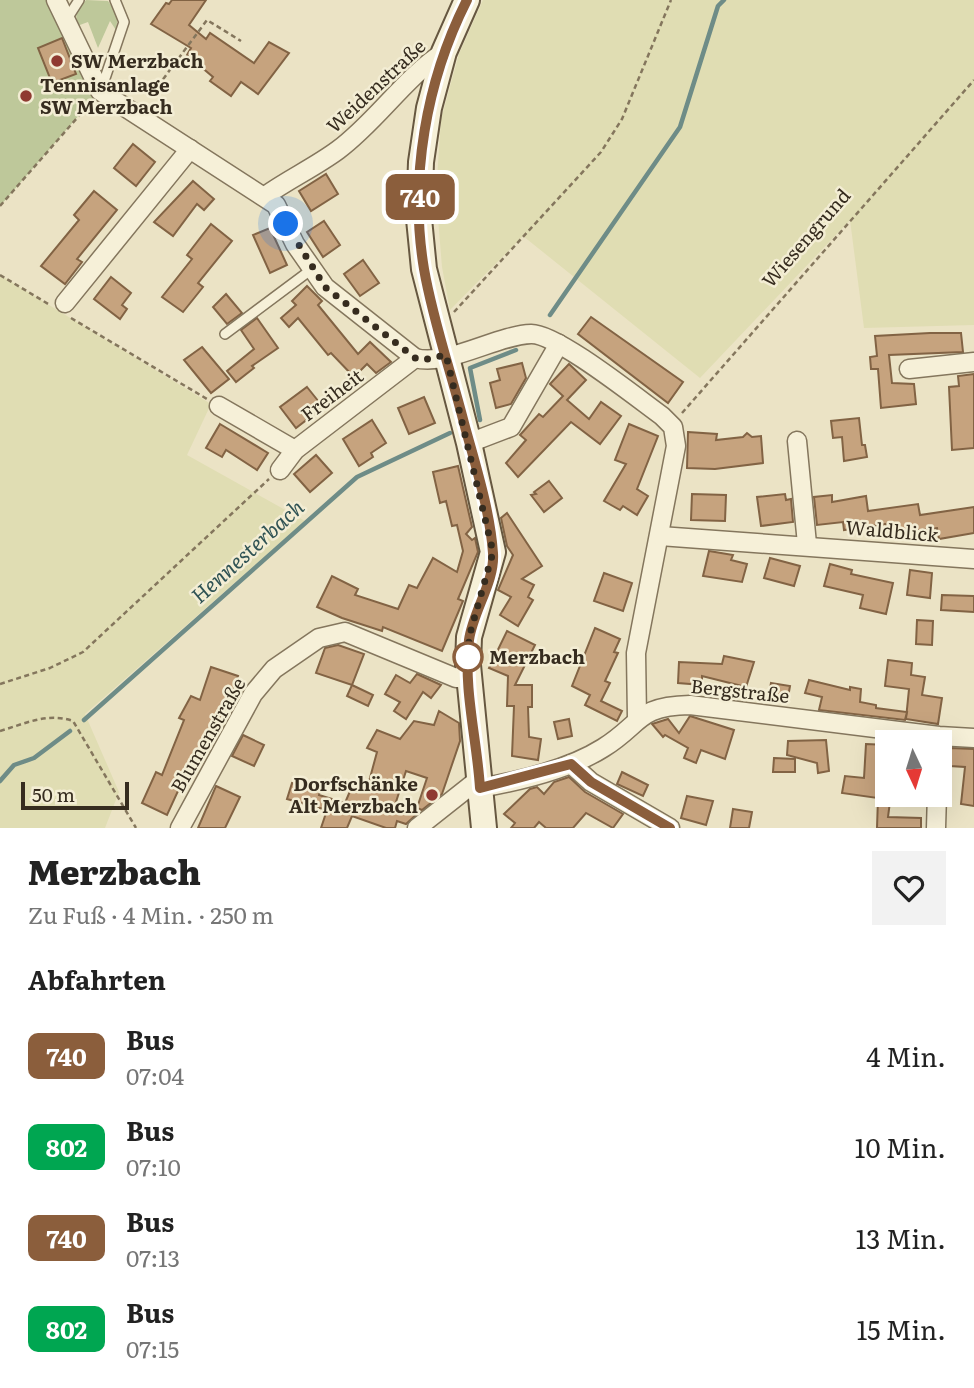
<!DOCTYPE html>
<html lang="de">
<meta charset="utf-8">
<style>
body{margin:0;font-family:Literata,serif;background:#f2f2f2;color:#222;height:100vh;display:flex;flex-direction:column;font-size:26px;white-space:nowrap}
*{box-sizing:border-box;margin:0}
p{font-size:23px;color:#767676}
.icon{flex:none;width:38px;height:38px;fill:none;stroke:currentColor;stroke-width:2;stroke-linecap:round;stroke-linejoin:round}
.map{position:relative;height:828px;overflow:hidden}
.drawer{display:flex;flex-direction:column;background:#fff;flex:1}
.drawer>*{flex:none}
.badge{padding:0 14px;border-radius:10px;font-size:24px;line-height:46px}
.needle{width:46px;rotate:176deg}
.tools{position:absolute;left:875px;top:730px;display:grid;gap:14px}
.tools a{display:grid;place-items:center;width:77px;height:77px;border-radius:0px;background:#fff;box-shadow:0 7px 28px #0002;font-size:35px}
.scale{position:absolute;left:21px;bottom:18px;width:108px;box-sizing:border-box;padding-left:7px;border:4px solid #362c1f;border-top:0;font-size:19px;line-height:24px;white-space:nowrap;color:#362c1f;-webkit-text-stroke:5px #f3edd4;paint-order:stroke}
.you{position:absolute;width:35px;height:35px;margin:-18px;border:5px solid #fff;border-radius:50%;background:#1a73e8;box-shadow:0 0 0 10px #1a73e833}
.map>.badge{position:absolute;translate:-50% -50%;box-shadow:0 0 0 4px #fff}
h2{padding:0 28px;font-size:26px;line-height:63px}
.round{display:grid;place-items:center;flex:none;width:74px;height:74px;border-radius:0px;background:#f2f2f2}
.overview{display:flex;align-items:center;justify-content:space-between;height:119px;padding:0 28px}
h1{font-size:33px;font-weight:800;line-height:52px}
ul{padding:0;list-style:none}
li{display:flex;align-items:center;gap:21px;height:91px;padding:0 28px}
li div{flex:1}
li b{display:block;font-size:26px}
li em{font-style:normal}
li .badge{min-width:77px;font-weight:700;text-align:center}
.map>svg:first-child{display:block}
.farmland{fill:#e0ddb3}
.green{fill:#bec89a}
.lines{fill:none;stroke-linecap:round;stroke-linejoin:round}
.stream{stroke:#6e8c87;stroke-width:4.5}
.building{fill:#c6a37e;stroke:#826344;stroke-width:2}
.service-casing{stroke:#84765d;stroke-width:12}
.minor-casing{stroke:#84765d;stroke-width:21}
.secondary-casing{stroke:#665740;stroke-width:28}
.path{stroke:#84765d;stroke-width:2.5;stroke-dasharray:5 3.5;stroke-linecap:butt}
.service{stroke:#f6f0d8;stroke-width:9}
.minor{stroke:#f6f0d8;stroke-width:18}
.secondary{stroke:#f6f0d8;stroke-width:24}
.line-casing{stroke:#fff;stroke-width:16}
.line{stroke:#8b5e3c;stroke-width:10}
.walk{stroke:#362c1f;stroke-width:7;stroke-dasharray:0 12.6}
.poi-dot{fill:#8f3a31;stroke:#f3edd4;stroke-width:2.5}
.stop-dot{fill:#fff;stroke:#8b5e3c;stroke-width:3.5}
.labels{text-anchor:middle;stroke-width:5;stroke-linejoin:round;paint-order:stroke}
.poi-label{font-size:19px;font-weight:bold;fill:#362c1f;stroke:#f3edd4;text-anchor:start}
.street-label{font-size:19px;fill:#362c1f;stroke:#f3edd4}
.stop-label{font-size:19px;font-weight:bold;fill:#362c1f;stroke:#f3edd4;text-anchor:start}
.water-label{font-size:21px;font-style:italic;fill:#305354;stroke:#f3edd4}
</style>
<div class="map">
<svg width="974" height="828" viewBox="0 0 974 828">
<rect width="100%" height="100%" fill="#ebe3c5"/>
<g class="farmland">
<path d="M483 0H974V325L864 328 850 220 700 378 523 236 450 310 442 267 436 194 441 119 459 54Z"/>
<path d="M0 275 211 404 187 455 305 521 85 714 119 792 105 828H0Z"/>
</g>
<g class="green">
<path d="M0 0H56L100 91 0 206Z"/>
<path d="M86 0 108 1 118 15 116 30 110 21 98 48 88 22 77 26 76 12Z"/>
</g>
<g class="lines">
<g class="stream">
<path d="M550 315 680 127 718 6 724 0"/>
<path d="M480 420 470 368 516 350"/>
<path d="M84 720 357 477 450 433"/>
<path d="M0 781 14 765 34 758 70 731"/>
</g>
</g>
<g class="building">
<path d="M172 0H206L189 25 206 39 210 33 254 63 269 42 289 53 258 94 241 82 231 96 210 81 213 77 187 55 191 48 151 24 166 3 169 4Z"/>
<path d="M62 38 76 74 52 83 38 48Z"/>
<path d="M133 144 155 162 136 186 114 168Z"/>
<path d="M326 174 338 194 311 211 299 191Z"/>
<path d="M193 181 214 199 204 210 197 204 173 236 154 222Z"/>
<path d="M94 191 117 210 77 259 82 262 65 284 41 266 79 220 74 215Z"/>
<path d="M324 221 340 245 323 257 307 232Z"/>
<path d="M211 224 232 241 198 283 203 287 183 312 162 297 192 259 187 255Z"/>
<path d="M270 228 287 265 270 273 253 235Z"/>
<path d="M363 260 379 283 360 296 344 274Z"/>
<path d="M111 277 131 293 122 305 127 309 120 319 94 299Z"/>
<path d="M307 286 322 301 318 305 358 354 370 342 391 362 376 373 367 364 354 377 331 353 328 355 298 318 289 327 281 318 296 305 292 301Z"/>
<path d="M226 294 242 313 227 324 213 307Z"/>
<path d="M591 317 683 382 668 403 578 334Z"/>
<path d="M257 318 278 348 252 366 254 368 236 382 227 371 254 349 241 330Z"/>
<path d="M930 333H961L963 352 889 355 892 383 914 384 916 404 881 408 878 369H871L870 357 877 356 875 336Z"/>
<path d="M202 347 229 379 211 393 184 360Z"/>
<path d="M522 363 526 378 511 404 496 408 490 383 500 380 497 369Z"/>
<path d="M569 364 586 380 567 400 589 419 601 402 621 416 600 444 571 422 518 477 506 463 526 440 520 435 539 414 543 417 563 396 550 384Z"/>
<path d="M974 374V448L952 450 949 387 959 386 958 376Z"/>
<path d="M307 387 323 407 296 428 280 407Z"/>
<path d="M424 397 435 423 409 434 398 408Z"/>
<path d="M859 418 862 445H865L867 457 844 461 842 437 833 438 831 421Z"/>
<path d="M372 420 386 443 371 453 373 457 359 466 343 439Z"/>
<path d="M220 424 268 453 257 470 226 450 222 457 206 448Z"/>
<path d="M629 424 658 436 637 489 648 496 637 515 623 506 620 510 604 501 626 464 615 460Z"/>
<path d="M688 432 717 434 716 440 743 437 747 433 752 437 761 436 763 463 715 469 687 468Z"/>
<path d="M316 455 332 473 310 492 294 474Z"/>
<path d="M458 466 472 527 466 534 472 540 475 538 478 552 458 599 463 601 442 651 383 627 382 631 342 618 317 607 332 576 358 589 355 595 398 609 409 585 417 588 433 558 457 572 463 551 457 525 452 526 446 501 440 503 433 472Z"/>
<path d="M549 481 562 498 544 512 531 495 536 494 534 492Z"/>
<path d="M692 494 726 495 725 521 691 520Z"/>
<path d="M785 494 786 500 791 499 793 522 761 526 757 497Z"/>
<path d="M832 495V502L866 496 868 511 918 504 920 515 974 507V533L939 539 937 528 887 534 886 524 844 530 843 522 817 525 814 497Z"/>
<path d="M507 513 542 566 522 579 534 585 528 597 533 600 518 626 500 615 511 597 498 590 513 555 507 546 501 518Z"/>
<path d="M709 551 733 555 731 560 747 564 742 582 703 576Z"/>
<path d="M770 558 800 566 794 586 764 578Z"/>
<path d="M830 564 852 570 851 574 893 583 886 614 860 608 863 595 824 586Z"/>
<path d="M910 570 932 573 930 598 907 595Z"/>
<path d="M604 573 632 583 623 611 594 601Z"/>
<path d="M942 595 974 596V612L941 610Z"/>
<path d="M917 620 933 621 932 645 916 644Z"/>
<path d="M595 628 620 639 614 652 618 653 605 681 610 683 601 701 622 711 617 721 585 705 590 695 572 686Z"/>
<path d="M507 631 535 645 515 685H532V707H528L529 737 541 739 538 760 512 756 514 706H507L508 676 489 668Z"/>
<path d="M338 645 364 654 352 685 316 673 325 648Z"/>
<path d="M724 656 754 662 746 687 702 676V685L678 683 679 662 722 664Z"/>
<path d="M888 660 912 663 911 675 925 677 922 695 942 698 938 724 906 719 909 689 885 686Z"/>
<path d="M211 667 238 676 230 700 210 734 207 732 192 768 189 767 167 815 142 803 156 772 162 775 184 720 179 718 191 696 200 700Z"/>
<path d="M417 674 441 685 431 698 423 692 406 719 394 711 400 702 385 694 396 675 410 683Z"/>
<path d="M809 680 850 690V687L861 689 860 702 876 705V708L907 712 905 720 819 710 822 697 805 693Z"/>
<path d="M771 683 790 686 787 703 768 700Z"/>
<path d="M352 685 373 695 368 706 347 696Z"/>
<path d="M439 711 459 723 460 741 442 794 422 810 417 808 427 778 406 771 395 805 417 814 406 824 397 821 395 828H386L352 816 347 828H321L327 810 287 799 292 783 320 791 319 795 345 803 353 784 367 789 377 752 367 748 377 730 400 739 414 721 434 725Z"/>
<path d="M690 716 734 730 725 759 701 750 696 763 684 758 688 748 665 735 663 737 652 724 668 719 679 733Z"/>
<path d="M569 719 572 736 558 739 554 722Z"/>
<path d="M243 735 264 745 254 766 232 756Z"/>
<path d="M826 740 829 771 818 773 817 763 787 755 788 741Z"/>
<path d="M866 744 887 745V794H891L888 817 921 818V828H877L878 798 842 793 845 776 864 778Z"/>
<path d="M950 748 974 749V806L961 804 965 767 950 766Z"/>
<path d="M774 758 795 759V772H773Z"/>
<path d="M622 772 648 785 643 796 617 784Z"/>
<path d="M569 777 585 792 623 814 613 828 586 813 573 828H546L539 822 534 828H511L515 823 504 814 530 789 537 787 544 794 554 782Z"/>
<path d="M216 786 240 797 225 828H198Z"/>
<path d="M687 796 713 801 706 825 681 818Z"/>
<path d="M733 809 752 812 749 828H730Z"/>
</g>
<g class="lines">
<g class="service-casing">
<g id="service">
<path d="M65 22 79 0"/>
<path d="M101 90 124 22 115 0"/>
<path d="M225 334 312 269"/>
</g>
</g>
<g class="minor-casing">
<g id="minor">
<path d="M56 0 100 91 276 205 295 244 325 287 415 358C447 367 497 335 531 334 556 333 637 398 662 416L673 427 676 446 636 653 637 718"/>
<path d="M265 196C289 179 315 167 338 150 377 121 404 78 444 52"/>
<path d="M65 303 190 149"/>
<path d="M909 369 974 362"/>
<path d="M219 406 295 450"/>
<path d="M797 441 807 544"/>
<path d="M469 443 511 427 559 344"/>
<path d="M280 470 295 450 415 358"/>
<path d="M660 536 974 559"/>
<path d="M571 764 591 782 670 828"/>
<path d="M480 788C520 781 568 770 603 748 642 724 636 706 690 705L939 736 974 738"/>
<path d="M180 828 253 694 274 669 319 638 345 632 456 678H468"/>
<path d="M417 828 479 779"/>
<path d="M936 828 937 794"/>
</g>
</g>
<g class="secondary-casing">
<path id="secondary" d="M467 0 444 52 429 108 421 162 419 219 424 269 469 443 493 552 469 637 468 665 484 828"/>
</g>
<g class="path">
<path d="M158 86 207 20 241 41"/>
<path d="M0 206 91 102"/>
<path d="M0 275 50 305"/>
<path d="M454 312 601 152 622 119 671 0"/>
<path d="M71 318 207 399"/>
<path d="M682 413 974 80"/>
<path d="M0 684 50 668 83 652 269 479"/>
<path d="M0 731C24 724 48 712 73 721L136 828"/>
</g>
<use href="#service" class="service"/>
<use href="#minor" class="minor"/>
<use href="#secondary" class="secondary"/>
</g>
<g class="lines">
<g class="line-casing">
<path id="line" d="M467 0C426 81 409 179 424 269 433 321 451 372 464 423 475 464 490 510 493 553 495 582 473 611 469 640 463 688 477 739 480 788L571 764 591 782 670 828"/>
</g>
<use href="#line" class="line"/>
<path class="walk" d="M286 224 325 287 415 358 423 360 446 355 493 552 469 637 468 665V657"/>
</g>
<g class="poi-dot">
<circle cx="57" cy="61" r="7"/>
<circle cx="26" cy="96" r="7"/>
<circle cx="432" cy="795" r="7"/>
</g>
<circle class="stop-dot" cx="468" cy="657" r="14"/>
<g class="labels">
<g class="poi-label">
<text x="71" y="68">SW Merzbach</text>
<text x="40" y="92">Tennisanlage<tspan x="40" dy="22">SW Merzbach</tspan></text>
<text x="418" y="791" text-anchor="end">Dorfschänke<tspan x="418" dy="22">Alt Merzbach</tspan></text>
</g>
<g class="street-label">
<text transform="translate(376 86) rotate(-43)" y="7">Weidenstraße</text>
<text transform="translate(806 238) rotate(-49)" y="7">Wiesengrund</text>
<text transform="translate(332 395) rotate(-37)" y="7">Freiheit</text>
<text transform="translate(892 531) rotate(5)" y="7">Waldblick</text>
<text transform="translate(740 691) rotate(6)" y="7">Bergstraße</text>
<text transform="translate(208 735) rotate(-60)" y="7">Blumenstraße</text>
</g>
<g class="stop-label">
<text x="489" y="664">Merzbach</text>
</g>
<g class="water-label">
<text transform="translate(248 552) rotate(-42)" y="7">Hennesterbach</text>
</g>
</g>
</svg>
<div class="tools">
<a><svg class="needle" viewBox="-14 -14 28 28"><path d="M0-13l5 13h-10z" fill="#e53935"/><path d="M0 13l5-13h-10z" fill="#767676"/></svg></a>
</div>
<div class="scale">50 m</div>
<div class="you" style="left:286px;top:224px"></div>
<b class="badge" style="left:420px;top:197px;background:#8b5e3c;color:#fff">740</b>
</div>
<section class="drawer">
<div class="overview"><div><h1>Merzbach</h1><p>Zu Fuß · 4 Min. · 250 m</p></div><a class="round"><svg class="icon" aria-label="heart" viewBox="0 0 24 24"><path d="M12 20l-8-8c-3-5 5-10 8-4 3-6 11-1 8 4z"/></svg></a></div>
<h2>Abfahrten</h2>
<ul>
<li><span class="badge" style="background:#8b5e3c;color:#fff">740</span><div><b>Bus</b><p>07:04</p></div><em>4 Min.</em></li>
<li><span class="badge" style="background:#00a651;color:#fff">802</span><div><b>Bus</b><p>07:10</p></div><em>10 Min.</em></li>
<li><span class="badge" style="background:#8b5e3c;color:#fff">740</span><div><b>Bus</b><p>07:13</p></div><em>13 Min.</em></li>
<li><span class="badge" style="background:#00a651;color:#fff">802</span><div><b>Bus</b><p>07:15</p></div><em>15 Min.</em></li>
</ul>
</section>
